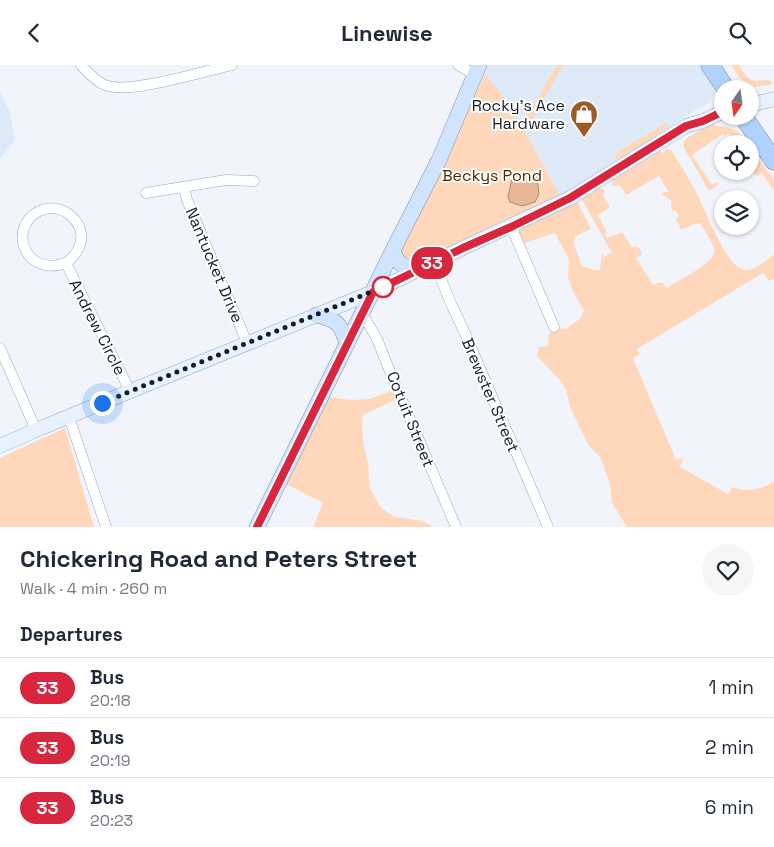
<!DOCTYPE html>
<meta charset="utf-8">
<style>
body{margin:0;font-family:"Space Grotesk",sans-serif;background:#f6f6f7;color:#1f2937;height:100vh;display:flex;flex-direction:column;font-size:19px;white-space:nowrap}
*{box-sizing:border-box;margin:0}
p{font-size:16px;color:#747a83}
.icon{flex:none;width:28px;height:28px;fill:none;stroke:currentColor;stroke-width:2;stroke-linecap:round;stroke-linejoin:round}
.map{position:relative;height:462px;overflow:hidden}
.sheet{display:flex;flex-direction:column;background:#fff;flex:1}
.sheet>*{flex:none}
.badge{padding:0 10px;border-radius:16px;font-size:18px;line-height:32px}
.needle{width:32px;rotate:193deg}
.controls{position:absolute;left:714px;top:15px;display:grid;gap:10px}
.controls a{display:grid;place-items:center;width:45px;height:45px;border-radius:50%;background:#fff;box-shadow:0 1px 4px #0004;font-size:25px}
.you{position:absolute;width:25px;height:25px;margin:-12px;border:4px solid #fff;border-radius:50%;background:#1a73e8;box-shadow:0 0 0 8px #1a73e833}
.map>.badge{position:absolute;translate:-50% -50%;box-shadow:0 0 0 2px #fff}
h2{padding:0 20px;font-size:19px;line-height:45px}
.round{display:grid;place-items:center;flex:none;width:52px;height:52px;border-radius:26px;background:#f6f6f7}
.summary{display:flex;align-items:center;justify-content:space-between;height:85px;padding:0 20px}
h1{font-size:24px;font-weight:600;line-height:38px}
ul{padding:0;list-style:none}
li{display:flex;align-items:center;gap:15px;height:60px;padding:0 20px;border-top:1px solid #e0e1e3}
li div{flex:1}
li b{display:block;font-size:19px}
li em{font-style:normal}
li .badge{min-width:55px;font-weight:700;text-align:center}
header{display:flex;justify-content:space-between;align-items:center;height:65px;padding:0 20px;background:#fff;font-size:22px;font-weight:600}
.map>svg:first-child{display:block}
.built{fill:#dfeaf9}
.green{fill:#ffd8bc}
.water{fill:#e8b795;stroke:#a88974}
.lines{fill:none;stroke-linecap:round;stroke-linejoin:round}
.street-casing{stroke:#94aac7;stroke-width:11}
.secondary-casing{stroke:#94aac7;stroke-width:15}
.primary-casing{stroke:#7a93b1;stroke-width:16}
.highway-casing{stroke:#7a93b1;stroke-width:19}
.street{stroke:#fff;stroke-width:10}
.secondary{stroke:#e8f2fe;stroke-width:14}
.primary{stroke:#d0e4fd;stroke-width:15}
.highway{stroke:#b1d2fc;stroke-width:18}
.line-casing{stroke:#fff;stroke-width:11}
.line{stroke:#d7263d;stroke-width:8}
.walk{stroke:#141d27;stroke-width:5;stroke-dasharray:0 9}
.stop-dot{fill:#fff;stroke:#d7263d;stroke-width:2.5}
.labels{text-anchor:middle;stroke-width:4;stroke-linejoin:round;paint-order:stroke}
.poi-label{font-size:16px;fill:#141d27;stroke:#fff;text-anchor:end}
.park-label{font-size:16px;fill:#532700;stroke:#fff}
.street-label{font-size:16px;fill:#141d27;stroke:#fff}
</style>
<header><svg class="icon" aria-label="back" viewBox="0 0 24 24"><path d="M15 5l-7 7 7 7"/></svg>Linewise<svg class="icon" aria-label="search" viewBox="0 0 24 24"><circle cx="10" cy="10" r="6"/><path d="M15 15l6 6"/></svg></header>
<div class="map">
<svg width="774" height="462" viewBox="0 0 774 462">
<rect width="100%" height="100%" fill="#f1f5fb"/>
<g class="built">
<path d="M486 0H704L714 14 715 28 710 37 684 52 621 95 561 132 525 68 511 41 483 8Z"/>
<path d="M0 27 10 47 15 75 0 94Z"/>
</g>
<g class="green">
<path d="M557 0H563L525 68 561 132 423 197 409 199 400 187 485 9 511 41 520 59 538 33Z"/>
<path d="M731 0H739C750 18 750 16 771 15L772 18 769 20 753 22V20C742 18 737 9 731 0Z"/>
<path d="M666 58 669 60 668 62 621 95 620 93 618 94 615 93 616 88Z"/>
<path d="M710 60C728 61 738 63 749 79H737L730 68 725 71 723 69 692 90 712 120 717 117 718 119V120L709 126 683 81 685 74Z"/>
<path d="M750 81 774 115V126L762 108 757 111 749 106H750Z"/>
<path d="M667 84 671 85 675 91C683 104 691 117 698 131 706 147 727 202 744 205 754 207 766 195 774 190V214L769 216 763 208 637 284 640 289 633 293 676 395 682 393 683 394 680 402 728 429 732 422C748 428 760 424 774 417V462H627L612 438 610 418 600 392 589 381 570 342 566 325 559 314 537 291 539 282 548 281V274L551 265 559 263 566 264 581 253 584 245 574 229 568 213 569 195 555 168 525 178C519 170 517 169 522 159L577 136 591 164 574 172V180L582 201 595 205H600L602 188 604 192 612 188 582 135V133L597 124H603L605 127 603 130 609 140V143L598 150 607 168 605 169 607 173 622 167 632 182C637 180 640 183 642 189L640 191 636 193 653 220 661 217 663 218 666 223C676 217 715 198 714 186 714 178 704 165 700 158L692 160 681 165 678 158 675 154 679 151 675 145 672 146 671 135 661 129 668 126 659 111 626 130 620 120 614 121 612 119V114L660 86 661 88Z"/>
<path d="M391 326 395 335 363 350 362 362 364 381 368 398 370 424 378 438 382 444 395 452 423 456 433 462H315L314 460 323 438 286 419 329 332 350 335 370 334Z"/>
<path d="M65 363 94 462H0V393Z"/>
</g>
<path class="water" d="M523 107 530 109 537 113 539 129 535 137 522 141 510 137 508 132 512 113Z"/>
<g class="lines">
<g class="street-casing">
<g id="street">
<path d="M81 0C88 7 96 17 105 20 128 30 204 6 232 0"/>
<path d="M458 0 475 10"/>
<path d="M184 122 187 135 247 278"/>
<path d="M146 128 226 115 254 116"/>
<path d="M511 161 554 262"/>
<path d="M434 197 452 241 464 266 548 462"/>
<path d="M66 198C21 214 6 155 45 144 53 142 63 144 70 150 88 165 83 185 66 198L130 326"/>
<path d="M362 248 377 274 393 314 456 462"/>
<path d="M0 283 36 365"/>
<path d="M69 352 106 462"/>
</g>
</g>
<g class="secondary-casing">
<g id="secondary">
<path d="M750 40 774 34"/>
<path d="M0 381 36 365 138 323 373 227 463 183 570 133 686 61 703 56 722 47"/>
</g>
</g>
<g class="primary-casing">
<g id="primary">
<path d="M393 186C398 200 403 202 417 205"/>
<path d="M316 250C337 255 341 258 347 279"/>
<path d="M257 462 394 183 439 95 479 0"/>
</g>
</g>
<g class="highway-casing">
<g id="highway">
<path d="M710 0 726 24"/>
<path d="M743 51 774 96"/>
</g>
</g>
<use href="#street" class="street"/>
<use href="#secondary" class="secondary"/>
<use href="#primary" class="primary"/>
<use href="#highway" class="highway"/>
</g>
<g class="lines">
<g class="line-casing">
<path id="line" d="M257 462 373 227 463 183 511 162 570 133 686 61 703 56 722 47"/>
</g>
<use href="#line" class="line"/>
<path class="walk" d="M102 338 383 222"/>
</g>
<defs>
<g id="shop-pin" transform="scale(1.4375)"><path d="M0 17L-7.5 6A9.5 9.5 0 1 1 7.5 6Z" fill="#9c5c26" stroke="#fff"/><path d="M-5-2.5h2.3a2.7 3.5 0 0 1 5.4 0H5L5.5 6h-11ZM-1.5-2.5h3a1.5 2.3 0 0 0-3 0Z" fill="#fff"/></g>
</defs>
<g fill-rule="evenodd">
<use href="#shop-pin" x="584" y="49"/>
</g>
<circle class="stop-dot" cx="383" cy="222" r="10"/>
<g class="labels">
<g class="poi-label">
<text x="565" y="46">Rocky's Ace<tspan x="565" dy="18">Hardware</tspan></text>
</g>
<g class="park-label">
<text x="492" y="116">Beckys Pond</text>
</g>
<g class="street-label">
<text transform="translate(215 200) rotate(67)" y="6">Nantucket Drive</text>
<text transform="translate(98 262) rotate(63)" y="6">Andrew Circle</text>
<text transform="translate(491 330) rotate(67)" y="6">Brewster Street</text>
<text transform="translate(411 354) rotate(68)" y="6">Cotuit Street</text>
</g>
</g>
</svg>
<div class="controls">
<a><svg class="needle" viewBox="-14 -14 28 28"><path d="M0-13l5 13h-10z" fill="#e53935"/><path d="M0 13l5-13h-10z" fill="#747a83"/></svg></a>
<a><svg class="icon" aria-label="locate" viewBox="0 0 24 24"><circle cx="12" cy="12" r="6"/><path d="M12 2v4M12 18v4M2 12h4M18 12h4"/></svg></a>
<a><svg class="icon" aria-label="layers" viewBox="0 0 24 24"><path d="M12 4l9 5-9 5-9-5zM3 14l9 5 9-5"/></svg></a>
</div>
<div class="you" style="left:102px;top:338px"></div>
<b class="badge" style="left:432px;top:198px;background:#d7263d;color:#fff">33</b>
</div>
<section class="sheet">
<div class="summary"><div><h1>Chickering Road and Peters Street</h1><p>Walk · 4 min · 260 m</p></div><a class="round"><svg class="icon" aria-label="heart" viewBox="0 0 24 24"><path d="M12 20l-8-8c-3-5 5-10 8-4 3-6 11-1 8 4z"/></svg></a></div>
<h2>Departures</h2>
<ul>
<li><span class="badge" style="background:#d7263d;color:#fff">33</span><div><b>Bus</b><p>20:18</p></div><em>1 min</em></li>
<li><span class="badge" style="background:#d7263d;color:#fff">33</span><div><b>Bus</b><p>20:19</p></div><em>2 min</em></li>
<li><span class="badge" style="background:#d7263d;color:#fff">33</span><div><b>Bus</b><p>20:23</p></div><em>6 min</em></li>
</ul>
</section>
